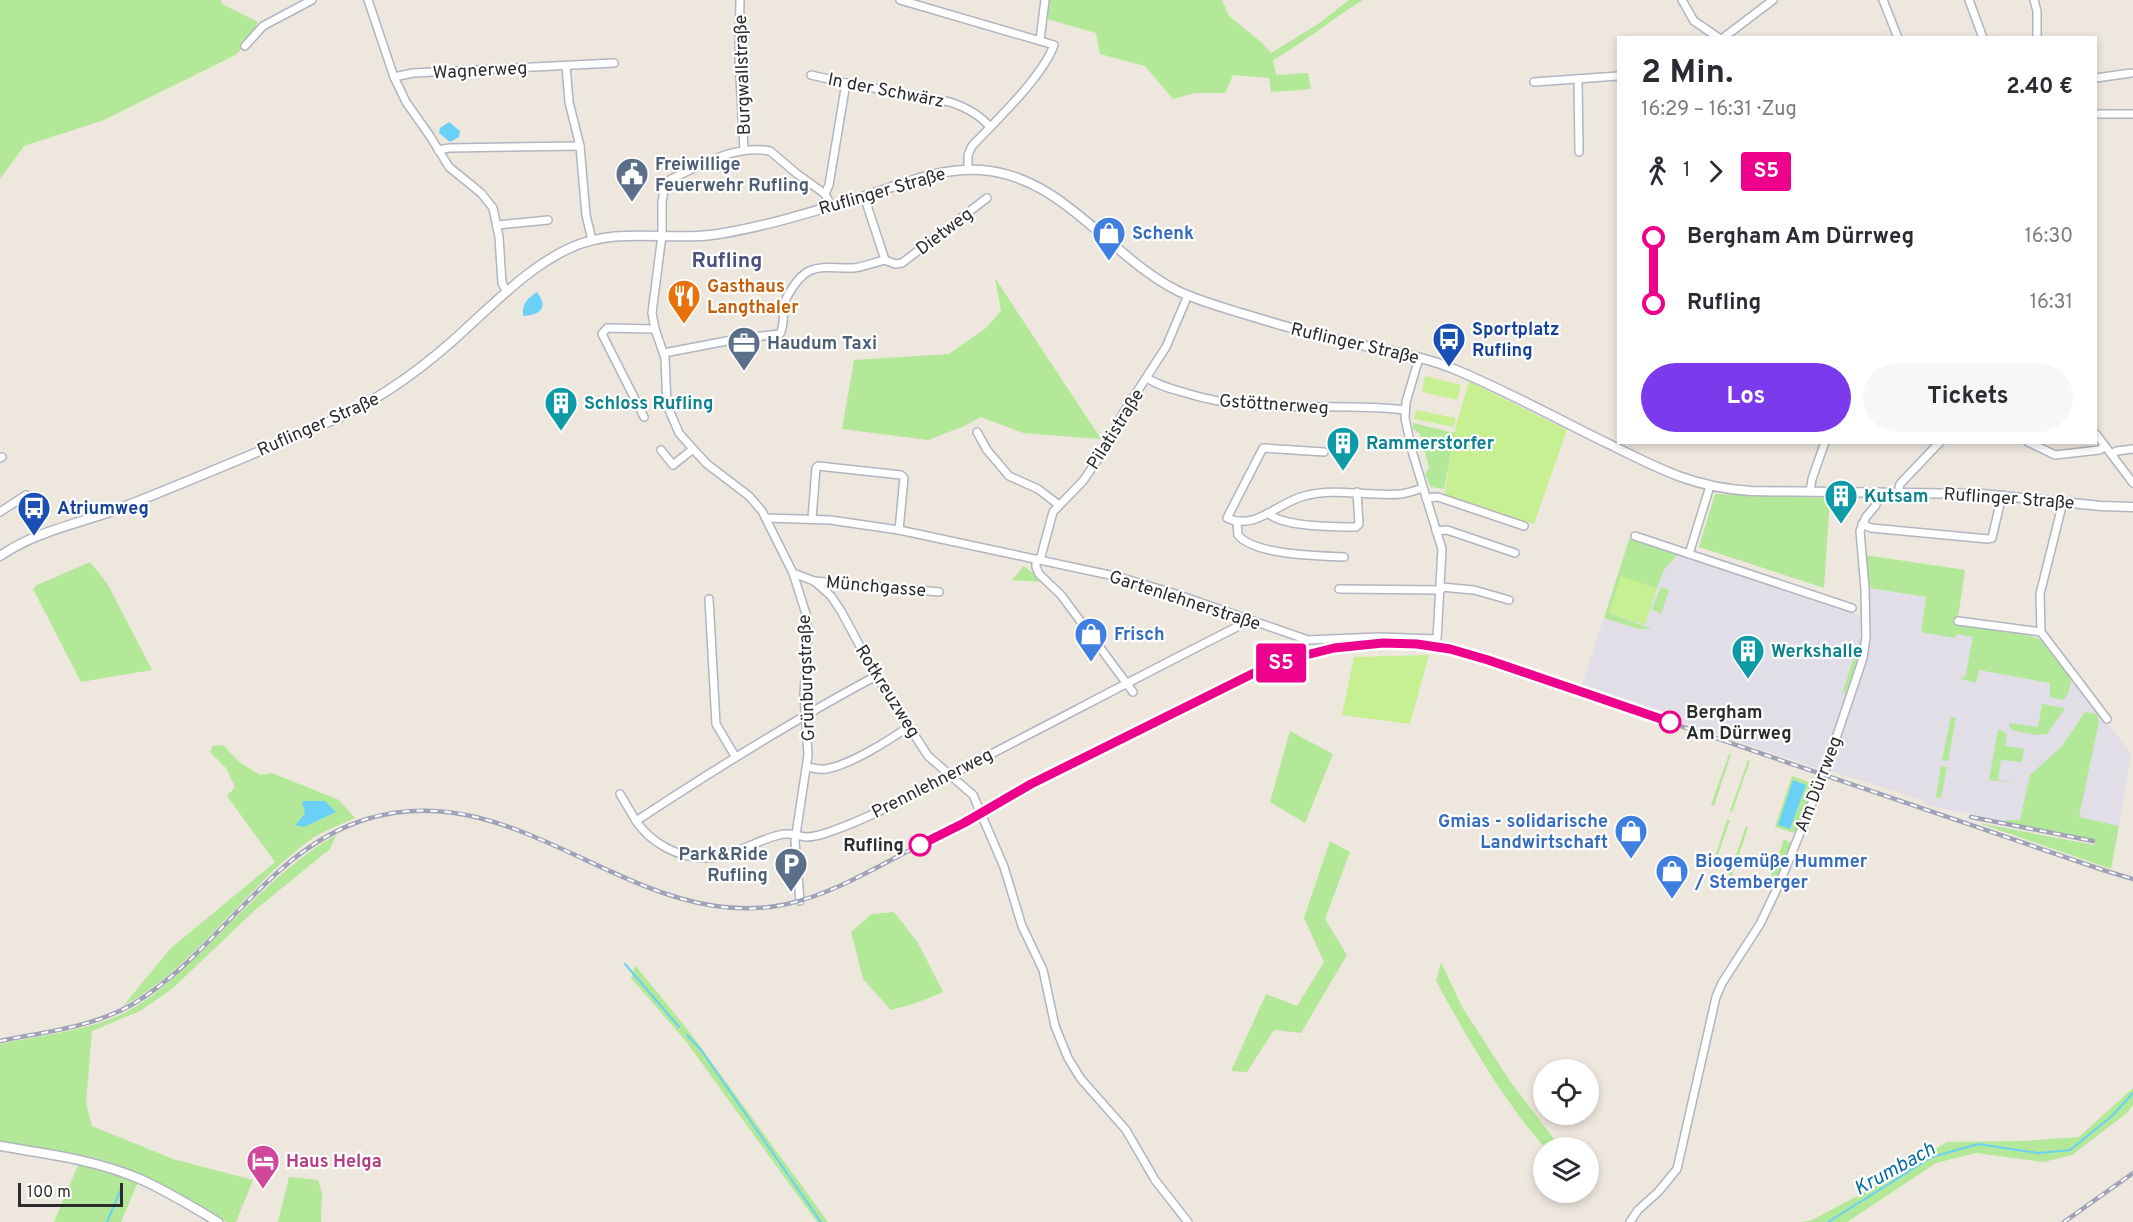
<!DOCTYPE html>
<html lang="de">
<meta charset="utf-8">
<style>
body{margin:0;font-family:Overpass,sans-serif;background:#f7f7f7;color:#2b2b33;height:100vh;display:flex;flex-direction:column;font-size:22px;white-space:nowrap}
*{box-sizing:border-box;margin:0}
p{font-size:20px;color:#7c7c81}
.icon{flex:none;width:33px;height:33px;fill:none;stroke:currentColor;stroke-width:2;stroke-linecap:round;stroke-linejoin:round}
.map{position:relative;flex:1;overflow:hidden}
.drawer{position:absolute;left:1617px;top:36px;width:480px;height:408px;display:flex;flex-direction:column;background:#fff;border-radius:0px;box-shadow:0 3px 9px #0003}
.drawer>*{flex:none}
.badge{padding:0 12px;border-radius:4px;font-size:21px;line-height:39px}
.fabs{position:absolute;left:1533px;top:1059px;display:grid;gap:12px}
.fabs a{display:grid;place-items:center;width:66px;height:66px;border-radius:50%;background:#fff;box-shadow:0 3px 9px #0003;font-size:30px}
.scale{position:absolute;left:18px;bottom:15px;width:105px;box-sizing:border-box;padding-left:6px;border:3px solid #2c2c2c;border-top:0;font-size:16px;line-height:21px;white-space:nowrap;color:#2c2c2c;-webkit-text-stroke:4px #fff;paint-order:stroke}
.map>.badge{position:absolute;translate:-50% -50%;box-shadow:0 0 0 3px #fff}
.legs{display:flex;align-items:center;gap:9px;height:66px;padding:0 24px;font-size:20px}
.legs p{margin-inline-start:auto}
.headline{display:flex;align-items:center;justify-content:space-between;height:102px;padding:0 24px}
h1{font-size:33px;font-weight:700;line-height:45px}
.cta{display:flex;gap:12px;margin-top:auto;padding:12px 24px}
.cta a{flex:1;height:69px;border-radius:36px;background:#7c3aed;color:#fff;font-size:24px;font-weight:700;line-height:69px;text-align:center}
.cta a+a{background:#f7f7f7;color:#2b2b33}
ul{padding:0 24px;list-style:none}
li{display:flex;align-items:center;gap:21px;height:66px;font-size:22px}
li i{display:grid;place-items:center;width:9px;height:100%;margin:0 8px;background:currentColor}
li i::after{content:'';width:15px;height:15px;margin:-8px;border:4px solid;border-radius:50%;background:#fff}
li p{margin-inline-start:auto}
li:first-child i{background:linear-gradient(#0000 50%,currentColor 0)}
li:last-child i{background:linear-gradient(currentColor 50%,#0000 0)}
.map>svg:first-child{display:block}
.industrial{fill:#e1dee7}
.green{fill:#b2e897}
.pitch{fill:#c7f092}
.water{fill:#6ad0f7}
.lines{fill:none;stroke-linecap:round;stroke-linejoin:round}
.stream{stroke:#6ad0f7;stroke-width:2}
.minor-casing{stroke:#b2b4c0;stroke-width:10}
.tertiary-casing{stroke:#b2b4c0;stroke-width:11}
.minor{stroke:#fff;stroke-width:7}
.tertiary{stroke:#fff;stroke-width:8}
.rail-casing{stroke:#a0a3b7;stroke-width:4.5}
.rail{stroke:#fff;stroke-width:2;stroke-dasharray:7;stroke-linecap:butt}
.line-1-casing{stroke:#fff;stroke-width:14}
.line-1{stroke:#ec008c;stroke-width:9}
.stop-1-dot{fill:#fff;stroke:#ec008c;stroke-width:3}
.labels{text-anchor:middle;stroke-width:4.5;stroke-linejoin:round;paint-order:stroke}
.street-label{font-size:18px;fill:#2c2c2c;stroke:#fff}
.service-label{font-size:18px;font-weight:bold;fill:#4e5e75;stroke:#fff;text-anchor:start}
.shop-label{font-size:18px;font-weight:bold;fill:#366cbe;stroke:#fff;text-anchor:start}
.food-label{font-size:18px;font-weight:bold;fill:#c56008;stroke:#fff;text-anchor:start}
.transit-label{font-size:18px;font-weight:bold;fill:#164399;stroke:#fff;text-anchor:start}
.culture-label{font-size:18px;font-weight:bold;fill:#0d838f;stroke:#fff;text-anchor:start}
.stop-label{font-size:18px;font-weight:bold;fill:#2c2c2c;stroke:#fff;text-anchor:start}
.hotel-label{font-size:18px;font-weight:bold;fill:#b23c85;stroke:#fff;text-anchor:start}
.water-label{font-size:20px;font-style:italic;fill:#046ea8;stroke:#fff}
.quarter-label{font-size:21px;font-weight:bold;fill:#495280;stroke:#fff}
</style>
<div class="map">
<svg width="2133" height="1222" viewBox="0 0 2133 1222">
<rect width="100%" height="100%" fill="#eee7de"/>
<g class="industrial">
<path d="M1630 537 1856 614 1861 618 1862 635 1860 656 1822 770 1581 688Z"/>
<path d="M1870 588 1927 597 1922 632 1957 625 2033 636 2044 642 2108 726 2111 727 2131 755 2119 826 2079 817 2099 722 2085 712 2062 746 2030 775 2021 825 1923 804V800L1830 771 1869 650Z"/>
</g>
<g class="green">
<path d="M0 0H221L222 4 258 22 245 46 235 55 104 120 24 146 0 179Z"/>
<path d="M1048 0H1222L1229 16 1262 43 1271 53 1318 24 1349 0H1363C1332 19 1305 42 1273 60L1276 75 1308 73 1311 89 1271 92 1269 78 1233 75 1225 93H1195L1173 99 1145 66 1100 54 1096 33 1047 19Z"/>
<path d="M995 278 1101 439 1023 433 981 417 962 427 928 440 842 429 854 360 949 354 986 328 1001 311Z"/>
<path d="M1413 423 1455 433 1444 489 1431 487 1425 474 1429 467 1420 434 1413 429Z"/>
<path d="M1715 494 1830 498 1824 588 1699 547Z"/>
<path d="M1630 537 1678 554 1664 570 1657 588 1621 577 1609 613 1652 629H1639L1604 618Z"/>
<path d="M1865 555 1965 570 1957 625C1980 628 2027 630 2044 642L2072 678 2068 694 2063 700 2050 697V683L1979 670 1976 683 1961 679 1960 677 1965 678 1973 637 1956 634 1955 638 1921 632 1926 597 1870 588Z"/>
<path d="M90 562 107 583 152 670 81 682 33 589 37 585Z"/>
<path d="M1024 566 1044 582 1012 580Z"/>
<path d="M1661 587 1669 590 1661 614 1652 609Z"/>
<path d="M1860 639 1859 658 1845 694 1843 691Z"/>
<path d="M2042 704 2065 708 2047 734 2037 735 2011 730 2009 723 2038 727Z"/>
<path d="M2085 712 2097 714 2099 722 2079 817 2119 826 2111 869 1979 823 2094 845 2095 841 2005 822V820H2020L2030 775 2062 746Z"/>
<path d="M1951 717 1956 718 1948 761 1942 760Z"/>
<path d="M1998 729 2007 734 2005 746 2024 749 2022 762 2001 760 1998 780 2017 783 1989 780Z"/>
<path d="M1290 731 1333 754 1305 823 1270 802Z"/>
<path d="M223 745 239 762 260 775 272 773 339 800 355 818C340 825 324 830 310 840 243 889 196 967 123 1006L171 948 275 862 227 796 235 787 226 768 210 752 213 746Z"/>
<path d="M1729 754H1731L1714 806 1711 805Z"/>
<path d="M1748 760 1750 761 1732 812 1730 811Z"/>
<path d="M1941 766 1947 767 1941 798 1936 797Z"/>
<path d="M1792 776 1811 783 1812 779 1818 781 1799 828 1797 832 1794 833 1775 827Z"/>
<path d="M1727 820H1730L1713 869H1711Z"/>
<path d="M1746 826 1748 827 1732 876 1729 875Z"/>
<path d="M336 835 330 849 255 910 173 988 140 1011 92 1031 86 1104 92 1126 173 1159 253 1180 236 1222H227L167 1188 75 1155 0 1142V1044C42 1035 90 1031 128 1011 156 996 179 973 202 951 244 910 285 864 336 835Z"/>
<path d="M1784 839 1792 844 1775 887 1771 890 1767 888Z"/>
<path d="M1330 841 1350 852 1325 919 1347 955 1301 1033 1274 1030 1247 1072 1231 1071 1266 994 1297 1006 1324 962 1304 918Z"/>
<path d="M894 912 918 943 943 992 916 1003 891 1010 863 979 851 932 872 914Z"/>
<path d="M1441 962 1462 1007 1510 1081 1560 1147H1544C1501 1097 1468 1039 1436 981Z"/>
<path d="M635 965 692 1035 828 1222H817L685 1040 631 978Z"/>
<path d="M2133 1088V1105L2127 1113 2072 1155 2044 1162 1976 1153 1936 1163 1847 1222H1802L1812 1220 1863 1193 1947 1142 2023 1141 2079 1137Z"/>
<path d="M79 1163 138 1182 121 1222H54Z"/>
<path d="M289 1177 318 1180 322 1193 321 1222H278Z"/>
</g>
<g class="pitch">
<path d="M1425 376 1461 385 1457 400 1422 392Z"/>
<path d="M1469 381 1567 430 1534 524 1444 497 1455 429Z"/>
<path d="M1416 410 1456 418 1454 427 1414 419Z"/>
<path d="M1621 576 1657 588 1645 625 1609 613Z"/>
<path d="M1429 655 1410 724 1342 715 1354 657Z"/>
</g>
<g class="water">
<path d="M449 122 460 131 459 137 450 142 439 133 440 128Z"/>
<path d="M537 292C549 308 540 315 523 316 522 303 527 299 537 292Z"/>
<path d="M1793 780 1806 785 1790 829 1778 825Z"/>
<path d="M302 801H325L336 812 304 827 295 825 305 814Z"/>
</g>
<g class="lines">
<g class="stream">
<path d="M625 964 679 1027"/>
<path d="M687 1035 701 1050 821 1222"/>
<path d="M107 1222 122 1187"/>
<path d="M1828 1222 1932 1157 1978 1144 2038 1153 2070 1150 2112 1116 2133 1093"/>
</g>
<g class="minor-casing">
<g id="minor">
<path d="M368 0 394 77 406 102 430 136 449 167 481 193 493 208 499 237 502 283 507 292"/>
<path d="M740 0 739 59 744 150"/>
<path d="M900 0 1054 45C1043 76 996 121 972 146L968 155V170"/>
<path d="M1682 0 1694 21 1719 38"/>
<path d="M1883 0 1898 38"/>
<path d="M1969 0 1983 38"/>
<path d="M2034 0 2037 11V38"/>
<path d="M1723 38 1773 0"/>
<path d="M1040 40 1045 0"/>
<path d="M245 46 263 26 312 0"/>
<path d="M566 66 569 102 580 146 586 215 592 240"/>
<path d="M811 75 846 83 950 102C965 107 980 115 990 127"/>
<path d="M394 77 413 73 614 63"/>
<path d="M2096 78 2131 73"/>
<path d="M1578 79 1579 152"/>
<path d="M1534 82 1618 76"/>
<path d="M2096 114H2133"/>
<path d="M438 150 449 148 580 146"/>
<path d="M831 205 825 194 829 185 846 83"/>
<path d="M497 225 548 220"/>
<path d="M885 260 895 264 902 263 987 198"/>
<path d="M664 353 737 339 780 334C786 322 781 308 787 297 806 261 819 268 853 268 864 267 875 262 885 260L864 196"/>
<path d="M1147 378C1159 386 1172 389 1186 393 1257 416 1332 401 1405 410"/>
<path d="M644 417 602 334 607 328 655 329"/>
<path d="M977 432 987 450 1009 476 1038 489 1059 505"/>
<path d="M2096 434 2133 483"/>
<path d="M2028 442 2055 455 2099 450 2105 447"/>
<path d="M661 450 673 465 693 449"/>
<path d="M1324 452 1263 448 1227 518C1255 531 1277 503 1304 496 1336 487 1368 497 1401 494 1409 493 1416 490 1423 488"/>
<path d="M2111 454 2117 451 2133 449"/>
<path d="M0 458 2 457"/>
<path d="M1810 492 1812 479 1825 442"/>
<path d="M1898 492 1900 484 1940 442"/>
<path d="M1426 498 1438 497 1524 526"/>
<path d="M2063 502 2040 594 2041 632 2107 719"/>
<path d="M0 512 26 495"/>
<path d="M1268 513C1282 527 1336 527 1356 527L1359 524 1357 492"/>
<path d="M766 518 830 520 899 530 1119 577 1173 593 1308 640 1378 637 1437 639 1442 549 1412 451 1405 418 1406 402 1419 358"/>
<path d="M812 519 816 468 818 466 901 475 904 478 899 530"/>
<path d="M1237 523 1238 535C1254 555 1319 556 1344 557"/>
<path d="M1862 524 1871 528 1988 539 1992 538 2002 495"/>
<path d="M1436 531 1447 530 1515 553"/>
<path d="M1635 536 1852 608"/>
<path d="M1689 554 1710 486"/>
<path d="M1036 559V567L1039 574 1061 595 1133 692"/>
<path d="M1040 560 1053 512 1083 481 1100 456 1122 415 1166 347 1188 295"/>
<path d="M793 573 814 581 831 596 841 611 875 674 928 756 973 795 1004 867 1022 926 1043 970 1055 1026 1068 1058 1081 1079 1126 1130 1155 1180 1188 1222"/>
<path d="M814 581 939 592"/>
<path d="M1441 587 1474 590 1509 600"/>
<path d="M1339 589 1441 590"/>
<path d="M709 599 716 724 735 756"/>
<path d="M1958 621 2041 632"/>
<path d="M807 767C813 768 820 770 826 769 850 765 888 741 908 727"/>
<path d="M620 794 636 821C715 769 792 721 876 676"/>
<path d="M636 821C651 843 678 858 706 858 732 858 754 841 779 835 789 832 796 836 806 837 815 837 824 834 832 831 877 815 918 791 960 770 1052 723 1143 674 1235 628L1243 618"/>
<path d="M800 901 795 841 808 755 804 695 808 632 806 614 793 573 762 511 749 496 707 464 693 449 679 433 667 405 665 358 655 329 652 313 662 235V202L665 184 671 179C702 165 735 144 770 151L796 173 825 194"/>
<path d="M1630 1222 1638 1210 1658 1192 1677 1169 1716 997 1722 983 1760 924 1781 880 1825 771 1863 658 1866 637 1865 589 1860 531 1866 517 1876 505 1879 492"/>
</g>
</g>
<g class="tertiary-casing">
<g id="tertiary">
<path d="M0 556C36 531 78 524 118 509 192 480 265 449 338 418 388 395 431 362 471 324 502 296 531 266 570 248 620 225 672 243 724 233 772 225 821 209 868 195 905 183 941 167 981 170 1064 176 1108 256 1178 291 1199 301 1222 307 1244 314 1277 324 1309 334 1342 341 1378 349 1414 354 1449 367 1504 389 1557 419 1611 445 1659 469 1695 488 1751 491L1982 494 2101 506 2133 507"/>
<path d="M0 1146C48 1154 96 1160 140 1179 167 1191 193 1207 218 1222"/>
</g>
</g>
<use href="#minor" class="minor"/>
<use href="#tertiary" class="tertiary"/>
<g class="rail-casing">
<g id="rail">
<path d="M1971 817 2093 841"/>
<path d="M0 1041C44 1032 94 1027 133 1004 219 953 268 849 367 819 520 772 636 937 787 904 832 894 873 869 914 848 931 839 948 832 965 823 986 811 1007 798 1028 786 1066 764 1106 747 1145 727 1254 673 1342 620 1469 654L2103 870 2133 879"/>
<path d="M2064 1222 2133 1173"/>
</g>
</g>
<use href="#rail" class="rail"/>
</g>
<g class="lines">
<g class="line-1-casing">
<path id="line-1" d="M920 845 964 823 1031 784 1254 673 1294 658 1334 648 1383 643 1417 644 1450 649 1488 660 1670 722"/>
</g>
<use href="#line-1" class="line-1"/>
</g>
<defs>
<g id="civic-pin" transform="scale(1.725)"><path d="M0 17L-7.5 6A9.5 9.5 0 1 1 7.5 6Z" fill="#5c6f8a" stroke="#fff"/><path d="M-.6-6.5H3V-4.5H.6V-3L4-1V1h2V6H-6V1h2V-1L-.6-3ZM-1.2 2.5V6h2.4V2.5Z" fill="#fff"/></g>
<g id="shop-pin" transform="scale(1.725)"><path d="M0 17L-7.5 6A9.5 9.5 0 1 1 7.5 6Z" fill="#3f7fe0" stroke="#fff"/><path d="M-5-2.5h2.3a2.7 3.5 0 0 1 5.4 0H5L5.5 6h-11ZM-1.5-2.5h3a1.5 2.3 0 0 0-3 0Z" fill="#fff"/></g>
<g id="restaurant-pin" transform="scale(1.725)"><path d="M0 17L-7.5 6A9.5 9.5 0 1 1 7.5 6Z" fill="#e8710a" stroke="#fff"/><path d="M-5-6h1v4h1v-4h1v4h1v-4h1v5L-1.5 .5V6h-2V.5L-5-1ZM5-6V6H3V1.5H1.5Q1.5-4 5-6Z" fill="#fff"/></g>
<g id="bus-pin" transform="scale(1.725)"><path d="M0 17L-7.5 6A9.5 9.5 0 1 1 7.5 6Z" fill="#1a4fb4" stroke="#fff"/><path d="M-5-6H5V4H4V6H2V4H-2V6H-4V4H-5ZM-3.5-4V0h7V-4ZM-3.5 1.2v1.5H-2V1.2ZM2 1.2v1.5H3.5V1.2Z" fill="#fff"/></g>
<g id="office-pin" transform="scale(1.725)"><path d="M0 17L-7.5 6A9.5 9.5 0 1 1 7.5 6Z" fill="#5c6f8a" stroke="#fff"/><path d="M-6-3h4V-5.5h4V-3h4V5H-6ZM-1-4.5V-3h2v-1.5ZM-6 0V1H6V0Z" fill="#fff"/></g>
<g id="building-pin" transform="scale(1.725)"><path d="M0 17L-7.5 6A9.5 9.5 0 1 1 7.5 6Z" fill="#0f9aa8" stroke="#fff"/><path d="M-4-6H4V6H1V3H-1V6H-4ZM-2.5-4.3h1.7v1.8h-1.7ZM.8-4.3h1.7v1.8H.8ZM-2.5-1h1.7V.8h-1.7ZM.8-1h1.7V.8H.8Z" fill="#fff"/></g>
<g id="parking-pin" transform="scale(1.725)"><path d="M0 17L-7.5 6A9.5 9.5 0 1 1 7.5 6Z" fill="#5c6f8a" stroke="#fff"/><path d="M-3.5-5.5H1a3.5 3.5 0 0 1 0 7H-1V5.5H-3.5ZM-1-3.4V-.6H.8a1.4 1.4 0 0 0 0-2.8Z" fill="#fff"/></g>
<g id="hotel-pin" transform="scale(1.725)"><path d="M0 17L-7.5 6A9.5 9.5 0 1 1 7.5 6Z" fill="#d1479c" stroke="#fff"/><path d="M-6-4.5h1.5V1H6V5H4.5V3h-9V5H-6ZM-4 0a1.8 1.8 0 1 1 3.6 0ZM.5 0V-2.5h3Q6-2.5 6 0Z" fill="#fff"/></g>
</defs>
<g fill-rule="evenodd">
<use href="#civic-pin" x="632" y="174"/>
<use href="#shop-pin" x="1109" y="233"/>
<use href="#restaurant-pin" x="684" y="296"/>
<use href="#bus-pin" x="1449" y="339"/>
<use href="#office-pin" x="744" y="343"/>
<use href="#building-pin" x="561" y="403"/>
<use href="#building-pin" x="1343" y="443"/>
<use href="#building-pin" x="1841" y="496"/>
<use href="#bus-pin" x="34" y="508"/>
<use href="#shop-pin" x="1091" y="634"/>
<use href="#building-pin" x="1748" y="651"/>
<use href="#shop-pin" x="1631" y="831"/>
<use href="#parking-pin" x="791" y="864"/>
<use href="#shop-pin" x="1672" y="871"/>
<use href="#hotel-pin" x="263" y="1161"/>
</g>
<g class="stop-1-dot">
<circle cx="1670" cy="722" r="10"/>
<circle cx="920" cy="845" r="10"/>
</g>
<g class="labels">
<g class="street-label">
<text transform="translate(480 70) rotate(-3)" y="6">Wagnerweg</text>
<text transform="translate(742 75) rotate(-92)" y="6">Burgwallstraße</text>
<text transform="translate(886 90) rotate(11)" y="6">In der Schwärz</text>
<text transform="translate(882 191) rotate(-16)" y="6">Ruflinger Straße</text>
<text transform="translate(944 231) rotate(-37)" y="6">Dietweg</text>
<text transform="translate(1355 343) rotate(13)" y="6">Ruflinger Straße</text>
<text transform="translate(1274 404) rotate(4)" y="6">Gstöttnerweg</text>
<text transform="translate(318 424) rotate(-24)" y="6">Ruflinger Straße</text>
<text transform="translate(1115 429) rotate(-58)" y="6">Pilatistraße</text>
<text transform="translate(2009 498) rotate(4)" y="6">Ruflinger Straße</text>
<text transform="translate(876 586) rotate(5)" y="6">Münchgasse</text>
<text transform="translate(1185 600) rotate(18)" y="6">Gartenlehnerstraße</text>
<text transform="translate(806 678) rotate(-92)" y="6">Grünburgstraße</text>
<text transform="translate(888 691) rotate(58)" y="6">Rotkreuzweg</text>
<text transform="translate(932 783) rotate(-27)" y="6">Prennlehnerweg</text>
<text transform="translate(1818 784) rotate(-69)" y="6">Am Dürrweg</text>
</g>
<g class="service-label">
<text x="655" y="170">Freiwillige<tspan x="655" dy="21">Feuerwehr Rufling</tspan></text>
<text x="767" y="349">Haudum Taxi</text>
<text x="768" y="860" text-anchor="end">Park&amp;Ride<tspan x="768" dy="21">Rufling</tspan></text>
</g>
<g class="shop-label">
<text x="1132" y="239">Schenk</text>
<text x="1114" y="640">Frisch</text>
<text x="1608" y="827" text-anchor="end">Gmias - solidarische<tspan x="1608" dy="21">Landwirtschaft</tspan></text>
<text x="1695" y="867">Biogemüße Hummer<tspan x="1695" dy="21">/ Stemberger</tspan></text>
</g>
<g class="food-label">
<text x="707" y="292">Gasthaus<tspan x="707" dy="21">Langthaler</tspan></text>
</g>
<g class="transit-label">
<text x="1472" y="335">Sportplatz<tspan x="1472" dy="21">Rufling</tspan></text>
<text x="57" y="514">Atriumweg</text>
</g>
<g class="culture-label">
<text x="584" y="409">Schloss Rufling</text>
<text x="1366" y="449">Rammerstorfer</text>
<text x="1864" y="502">Kutsam</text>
<text x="1771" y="657">Werkshalle</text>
</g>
<g class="stop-label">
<text x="1686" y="718">Bergham<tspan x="1686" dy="21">Am Dürrweg</tspan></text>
<text x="904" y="851" text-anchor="end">Rufling</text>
</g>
<g class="hotel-label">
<text x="286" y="1167">Haus Helga</text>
</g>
<g class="water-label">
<text transform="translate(1894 1168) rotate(-29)" y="7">Krumbach</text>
</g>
<g class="quarter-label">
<text x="727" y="267">Rufling</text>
</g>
</g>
</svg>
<div class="fabs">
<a><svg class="icon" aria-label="locate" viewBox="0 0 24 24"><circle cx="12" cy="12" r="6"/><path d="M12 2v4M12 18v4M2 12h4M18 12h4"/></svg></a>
<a><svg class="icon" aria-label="layers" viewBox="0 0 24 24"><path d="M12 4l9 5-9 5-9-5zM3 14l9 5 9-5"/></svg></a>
</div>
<div class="scale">100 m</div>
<b class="badge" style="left:1281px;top:663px;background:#ec008c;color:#fff">S5</b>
<section class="drawer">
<div class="headline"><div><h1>2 Min.</h1><p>16:29 – 16:31 · Zug</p></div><b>2.40 €</b></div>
<div class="legs"><svg class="icon" aria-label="walk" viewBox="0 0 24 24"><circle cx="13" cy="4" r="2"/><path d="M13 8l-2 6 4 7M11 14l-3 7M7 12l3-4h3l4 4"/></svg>1<svg class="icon" aria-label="forward" viewBox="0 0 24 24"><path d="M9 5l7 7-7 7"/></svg><b class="badge" style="background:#ec008c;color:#fff">S5</b></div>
<ul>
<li><i style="color:#ec008c"></i><b>Bergham Am Dürrweg</b><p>16:30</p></li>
<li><i style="color:#ec008c"></i><b>Rufling</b><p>16:31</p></li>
</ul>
<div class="cta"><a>Los</a><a>Tickets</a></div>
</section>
</div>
